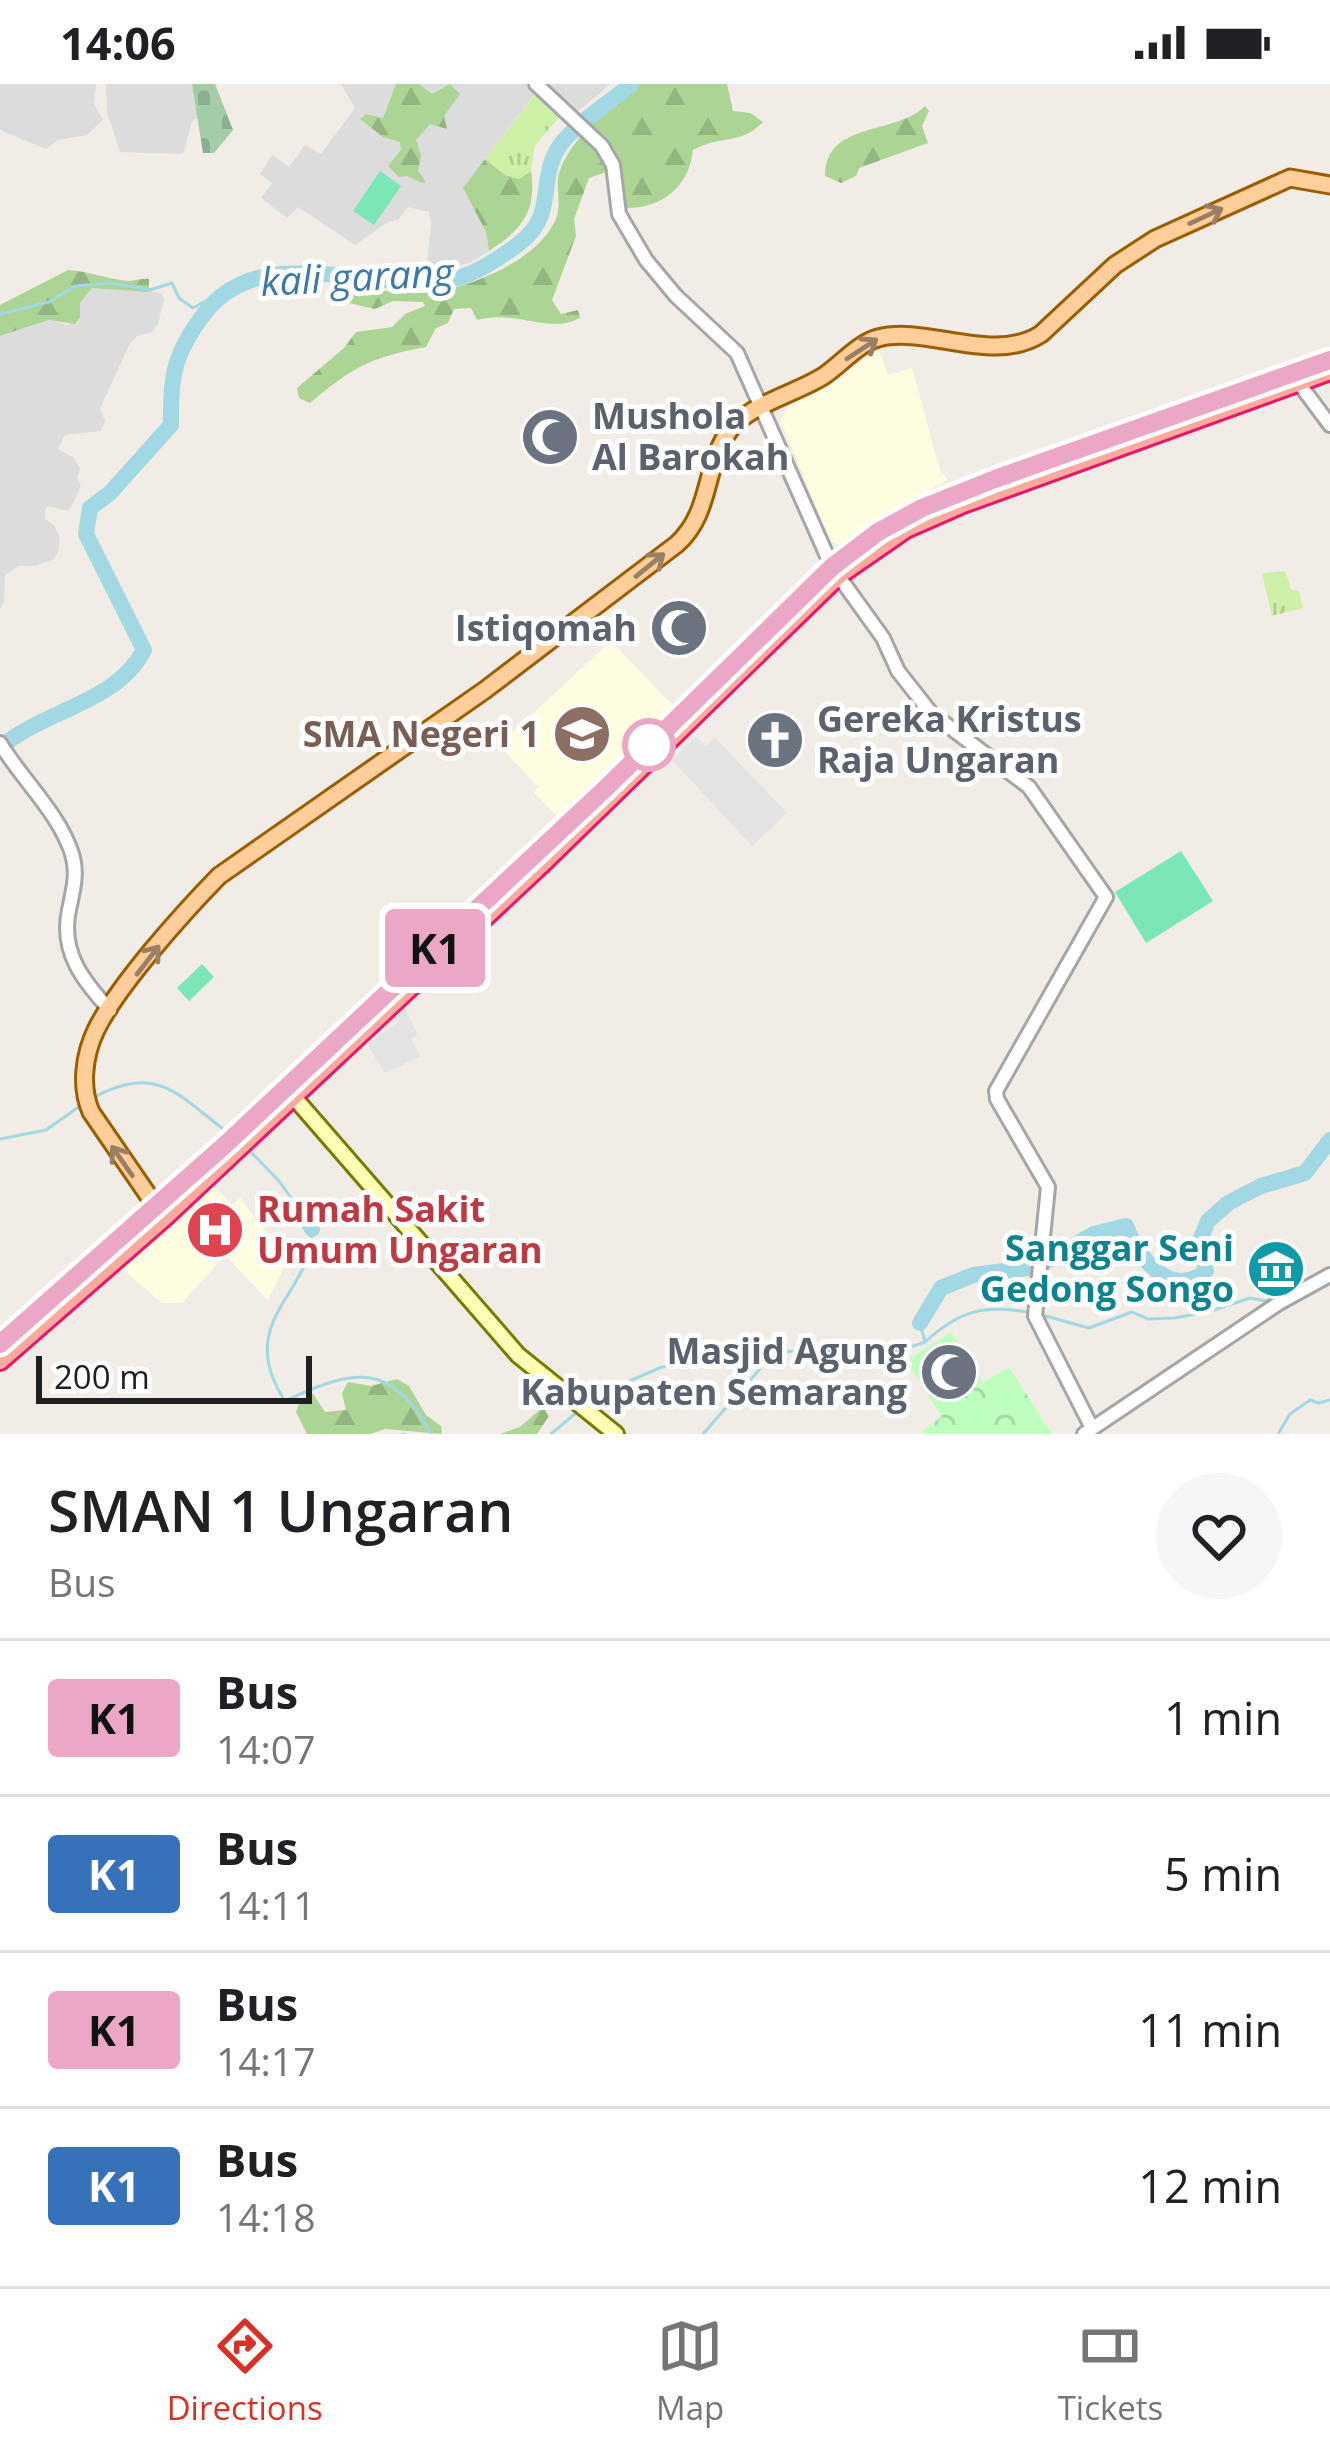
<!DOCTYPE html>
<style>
body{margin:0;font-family:"Open Sans",sans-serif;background:#f6f6f6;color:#202124;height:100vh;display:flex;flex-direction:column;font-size:45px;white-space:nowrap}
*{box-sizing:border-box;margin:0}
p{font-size:39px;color:#757577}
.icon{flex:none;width:66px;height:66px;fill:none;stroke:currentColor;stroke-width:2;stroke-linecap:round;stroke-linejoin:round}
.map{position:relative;height:1350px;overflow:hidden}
.sheet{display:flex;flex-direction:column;background:#fff;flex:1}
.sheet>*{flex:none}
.badge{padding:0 24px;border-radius:9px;font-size:42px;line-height:78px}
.scale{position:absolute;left:36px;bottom:30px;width:276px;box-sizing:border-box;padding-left:12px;border:6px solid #1f1f1f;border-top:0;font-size:33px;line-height:42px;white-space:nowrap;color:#1f1f1f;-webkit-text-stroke:9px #fff;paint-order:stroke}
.map>.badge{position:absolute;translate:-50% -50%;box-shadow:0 0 0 6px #fff}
.round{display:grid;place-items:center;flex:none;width:126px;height:126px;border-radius:63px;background:#f6f6f6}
.summary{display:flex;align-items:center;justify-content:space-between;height:204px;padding:0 48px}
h1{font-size:57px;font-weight:600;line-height:90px}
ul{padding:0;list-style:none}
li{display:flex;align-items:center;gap:36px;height:156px;padding:0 48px;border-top:3px solid #e0e0e0}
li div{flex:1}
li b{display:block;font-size:45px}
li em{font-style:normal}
li .badge{min-width:132px;font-weight:700;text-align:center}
.status{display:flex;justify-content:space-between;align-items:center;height:84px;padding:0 60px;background:#fff;direction:ltr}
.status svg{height:33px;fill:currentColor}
.tabs{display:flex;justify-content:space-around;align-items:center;height:168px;border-top:3px solid #e0e0e0;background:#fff;font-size:33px;color:#757577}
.tabs a{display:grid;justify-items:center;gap:6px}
.tabs .on{color:#d93025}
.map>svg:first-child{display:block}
.residential{fill:#dddcdc}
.education{fill:#fffddf}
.grass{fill:url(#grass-tufts)}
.forest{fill:url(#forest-firs)}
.cemetery{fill:url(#cemetery-stones)}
.park{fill:url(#park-crowns)}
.pitch{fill:#7be7b7}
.parking{fill:#e3e3e3}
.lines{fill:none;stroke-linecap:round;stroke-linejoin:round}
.stream{stroke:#a1d8e3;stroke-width:3}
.river{stroke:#a1d8e3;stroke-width:16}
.tertiary-casing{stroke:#a6a6a6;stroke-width:18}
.secondary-casing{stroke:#767c00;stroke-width:20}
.primary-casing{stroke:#9a5e00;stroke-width:21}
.trunk-casing{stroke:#ec146b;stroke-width:22}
.tertiary{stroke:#fff;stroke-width:12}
.secondary{stroke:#fffeb4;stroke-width:14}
.primary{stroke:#ffce9b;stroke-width:15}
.trunk{stroke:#f7aa9d;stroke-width:16}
.oneway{stroke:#9a7f63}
.line-casing{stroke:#fff;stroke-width:27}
.line{stroke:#eba7c6;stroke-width:18}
.stop-dot{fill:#fff;stroke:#eba7c6;stroke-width:6}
.labels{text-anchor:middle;stroke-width:10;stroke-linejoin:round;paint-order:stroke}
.worship-label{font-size:36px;font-weight:bold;fill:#5b616d;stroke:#fff;text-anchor:start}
.education-label{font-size:36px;font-weight:bold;fill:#785e54;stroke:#fff;text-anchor:end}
.health-label{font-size:36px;font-weight:bold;fill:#be3a42;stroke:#fff;text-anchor:start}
.culture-label{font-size:36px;font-weight:bold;fill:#0d838f;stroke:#fff;text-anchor:end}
.water-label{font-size:39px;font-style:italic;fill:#3d78a8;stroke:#fff}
</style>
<div class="status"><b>14:06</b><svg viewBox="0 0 49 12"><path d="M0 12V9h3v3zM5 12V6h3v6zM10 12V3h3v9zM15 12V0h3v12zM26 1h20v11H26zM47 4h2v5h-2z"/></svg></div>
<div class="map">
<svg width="1330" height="1350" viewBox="0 0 1330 1350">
<defs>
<pattern id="grass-tufts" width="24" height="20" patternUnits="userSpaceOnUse" patternTransform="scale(3)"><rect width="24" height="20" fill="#cef0a6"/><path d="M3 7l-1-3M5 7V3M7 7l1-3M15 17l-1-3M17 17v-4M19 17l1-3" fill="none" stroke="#b0cd8e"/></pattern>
<pattern id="forest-firs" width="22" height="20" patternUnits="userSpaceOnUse" patternTransform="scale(3)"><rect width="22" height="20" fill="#abd495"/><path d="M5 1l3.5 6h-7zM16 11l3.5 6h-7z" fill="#93b680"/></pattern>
<pattern id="cemetery-stones" width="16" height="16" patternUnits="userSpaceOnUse" patternTransform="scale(3)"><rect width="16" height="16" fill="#a3cca7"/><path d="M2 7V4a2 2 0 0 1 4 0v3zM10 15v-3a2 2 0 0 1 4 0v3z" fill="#8caf8f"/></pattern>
<pattern id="park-crowns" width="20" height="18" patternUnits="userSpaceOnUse" patternTransform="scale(3)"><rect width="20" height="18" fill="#beffbf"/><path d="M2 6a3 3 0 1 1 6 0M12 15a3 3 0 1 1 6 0" fill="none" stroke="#a3daa4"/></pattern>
</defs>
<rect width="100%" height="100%" fill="#f1ece5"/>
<g class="residential">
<path d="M0 0H96L94 20 103 36 87 51 58 56 46 65 0 46Z"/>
<path d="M106 0H192L198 34 192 37 183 70 120 68 107 28Z"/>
<path d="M341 0H611L578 27 563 29 537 8 534 11 463 104 486 148 489 167 470 179 426 188 431 141 429 128 408 123 398 136 388 138 355 161 298 123 287 134 261 114 272 99 260 90 272 71 289 83 305 61 321 70 355 24Z"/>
<path d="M100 202 161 209 164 215 158 240 152 248 137 252 130 259 100 325 105 337 101 347 65 351 58 365 74 374 80 385 77 394 81 402 69 427 47 422 45 426V435L54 441 60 454 58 467 54 475 35 482H18L5 491 4 516 0 525V252L50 236 67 241 80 233V219L92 204Z"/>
</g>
<g class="education">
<path d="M879 265 888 291 912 284 940 386 948 396 874 437 842 462 831 458 780 336 790 320 822 305Z"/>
<path d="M611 557 677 626 561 736 534 709 538 703 499 661Z"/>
<path d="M214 1102 232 1121 240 1114 286 1174 281 1190 268 1216 225 1171 182 1219H162L122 1185Z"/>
</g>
<g class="grass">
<path d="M537 8 563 29 535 61 531 87 519 95 505 91 485 75Z"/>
<path d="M1285 487 1291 506 1299 507 1303 524 1272 532 1262 489Z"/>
</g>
<g class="forest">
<path d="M396 0H419L432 10 450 0 460 10 444 32 447 45 430 40 416 56 421 71 418 87 426 98 422 99 407 92 399 93 388 82 401 66 400 58 383 53 360 35 366 30 383 34Z"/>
<path d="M638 0H727L733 27 750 29 763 38C739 62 723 50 693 66 689 102 663 124 627 124L620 95 606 88 589 94 574 135 576 152 552 216 561 230 578 226 580 234C547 251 518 225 477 236L471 224 454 225 448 239 436 244 426 263C371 273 353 283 310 319L299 314 297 304 344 264 356 248 392 243 405 230 425 222 423 218 393 217 375 225 336 216 334 203C361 203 389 209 416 209 461 209 538 178 556 135 562 121 555 103 559 89 569 56 611 21 638 0Z"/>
<path d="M925 22 929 27 922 42 928 59 859 84 856 92 841 99 825 92C826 36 896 52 925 22Z"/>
<path d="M485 75 505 91 519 95 531 87C537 127 522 146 489 167L486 148 463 104Z"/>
<path d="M68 186C89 187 109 196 129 197 135 197 142 194 149 195V208L92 204 80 219V233L75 240 49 236 0 252V221Z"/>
<path d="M397 1295 409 1302 426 1331 441 1342 442 1350 385 1345 370 1350H307L296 1328 299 1319 313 1310 325 1328 346 1326 342 1309 348 1298 371 1302Z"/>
<path d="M543 1323 549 1332 537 1350H500L520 1343Z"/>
</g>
<path class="cemetery" d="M192 0H215L233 46 214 69H203Z"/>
<path class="park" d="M951 1248 983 1299 1009 1283 1052 1350H925L923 1346 942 1333 906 1277Z"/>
<g class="pitch">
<path d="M380 87 401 102 374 141 353 127Z"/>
<path d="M1181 767 1213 817 1146 859 1115 808Z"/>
<path d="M202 880 214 893 189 917 177 904Z"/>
</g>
<g class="parking">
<path d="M696 653 706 662 715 654 787 729 752 762 672 676Z"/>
<path d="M405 925 418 951 411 954 420 972 385 989 367 960 399 938 397 932Z"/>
</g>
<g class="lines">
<g class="stream">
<path d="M0 230 49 218 75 202 111 199 150 206 172 199 179 214 193 224 220 209"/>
<path d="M93 1014C157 979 177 1010 227 1048"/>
<path d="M0 1055 46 1046 80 1022"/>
<path d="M248 1065 279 1097 306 1135"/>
<path d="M312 1145C315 1209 232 1235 285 1317 353 1285 391 1276 431 1350"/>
<path d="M1042 1231 1089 1244 1132 1228 1148 1235 1174 1234 1208 1228 1250 1214 1266 1217 1327 1186"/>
<path d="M925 1258C960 1226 984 1220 1033 1229"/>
<path d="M590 1320 620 1301 662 1283 810 1265 861 1269 902 1266 925 1258 920 1239"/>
<path d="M403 1350H404"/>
<path d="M551 1350 577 1328"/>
<path d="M703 1350 773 1270"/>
<path d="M1278 1350 1290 1330 1310 1316 1319 1319 1330 1316"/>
</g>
<g class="river">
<path d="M0 664C43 626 117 619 144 566L86 450 90 424 110 409 171 341C170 292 174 270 204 230 262 153 375 212 457 194 476 190 506 170 521 158 558 129 536 94 561 60 579 37 610 19 631 0"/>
<path d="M306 1135 312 1145"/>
<path d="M920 1239 941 1204 973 1191 1036 1183 1094 1150 1126 1142C1139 1174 1171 1217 1206 1187L1200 1156 1208 1137 1228 1119 1261 1102 1305 1089 1330 1056"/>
</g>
<g class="tertiary-casing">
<g id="tertiary">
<path d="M536 0 602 62 613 81 619 130 646 176 676 212 737 269 832 483 883 554 898 587 931 629 1029 703 1106 813 996 1007 997 1015 1048 1103 1035 1232 1091 1342"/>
<path d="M1292 290 1330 341"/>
<path d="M0 659C22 696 59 729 72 770 78 789 73 807 69 826 60 868 83 897 110 926"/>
<path d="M1084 1350 1279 1219 1330 1191"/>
</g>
</g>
<g class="secondary-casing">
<path id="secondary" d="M286 1004 518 1271 616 1350"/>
</g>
<g class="primary-casing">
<path id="primary" d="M159 1127 91 1028C80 1003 84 971 96 946 118 901 183 829 219 792L485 606 677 460C710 430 704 389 725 353 744 320 795 311 825 291 841 280 859 259 878 254 927 241 993 281 1041 250L1115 181 1155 155 1290 94 1330 101"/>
</g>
<g class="trunk-casing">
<g id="trunk">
<path d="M957 410 1046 377"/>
<path d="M492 811 552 754"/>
<path d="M343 950 390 906"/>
<path d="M0 1260 236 1049"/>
<path d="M0 1277 165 1133 543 779 838 492 906 445 963 420 1330 287"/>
</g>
</g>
<use href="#tertiary" class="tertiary"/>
<use href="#secondary" class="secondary"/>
<use href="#primary" class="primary"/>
<use href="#trunk" class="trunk"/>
</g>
<defs><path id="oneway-shaft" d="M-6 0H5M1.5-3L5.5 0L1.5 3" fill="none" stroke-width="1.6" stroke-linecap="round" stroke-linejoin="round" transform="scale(3)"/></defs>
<g class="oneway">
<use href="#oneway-shaft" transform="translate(1206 132) rotate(-25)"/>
<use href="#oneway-shaft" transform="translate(862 265) rotate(-33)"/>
<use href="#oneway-shaft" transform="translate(650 481) rotate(-39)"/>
<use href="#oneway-shaft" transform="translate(148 876) rotate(-52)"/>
<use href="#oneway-shaft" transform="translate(122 1077) rotate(-125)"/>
</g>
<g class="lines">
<g class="line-casing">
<path id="line" d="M0 1260 226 1060 607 703 832 483 878 448 922 424 995 395 1330 276"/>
</g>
<use href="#line" class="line"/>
</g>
<defs>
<g id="mosque-disc" transform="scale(3)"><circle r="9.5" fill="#6b7280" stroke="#fff"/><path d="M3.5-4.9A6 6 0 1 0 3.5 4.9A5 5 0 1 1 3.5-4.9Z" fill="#fff"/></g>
<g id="school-disc" transform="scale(3)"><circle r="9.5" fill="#8d6e63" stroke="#fff"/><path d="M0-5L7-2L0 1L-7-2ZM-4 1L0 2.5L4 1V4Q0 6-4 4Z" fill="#fff"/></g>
<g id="church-disc" transform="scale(3)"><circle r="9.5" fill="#6b7280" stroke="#fff"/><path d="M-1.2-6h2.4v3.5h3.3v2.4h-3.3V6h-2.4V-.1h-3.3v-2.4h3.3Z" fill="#fff"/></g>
<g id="hospital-disc" transform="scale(3)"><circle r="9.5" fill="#e0444e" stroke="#fff"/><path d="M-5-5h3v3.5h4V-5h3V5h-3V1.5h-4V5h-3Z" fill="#fff"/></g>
<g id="museum-disc" transform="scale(3)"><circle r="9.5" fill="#0f9aa8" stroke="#fff"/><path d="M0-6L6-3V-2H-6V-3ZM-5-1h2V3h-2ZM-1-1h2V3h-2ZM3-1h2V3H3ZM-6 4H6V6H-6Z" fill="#fff"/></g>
</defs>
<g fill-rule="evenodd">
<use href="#mosque-disc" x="550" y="353"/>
<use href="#mosque-disc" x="679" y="544"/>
<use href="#school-disc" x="582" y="650"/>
<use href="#church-disc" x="775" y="656"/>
<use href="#hospital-disc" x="215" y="1146"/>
<use href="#museum-disc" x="1276" y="1185"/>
<use href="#mosque-disc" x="949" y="1288"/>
</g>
<circle class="stop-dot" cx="649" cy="661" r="24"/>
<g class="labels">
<g class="worship-label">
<text x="592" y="345">Mushola<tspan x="592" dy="41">Al Barokah</tspan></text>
<text x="637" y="557" text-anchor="end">Istiqomah</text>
<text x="817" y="648">Gereka Kristus<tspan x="817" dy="41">Raja Ungaran</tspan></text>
<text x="907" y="1280" text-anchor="end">Masjid Agung<tspan x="907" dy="41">Kabupaten Semarang</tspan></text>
</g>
<g class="education-label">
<text x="540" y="663">SMA Negeri 1</text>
</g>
<g class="health-label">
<text x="257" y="1138">Rumah Sakit<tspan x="257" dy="41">Umum Ungaran</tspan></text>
</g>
<g class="culture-label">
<text x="1234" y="1177">Sanggar Seni<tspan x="1234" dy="41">Gedong Songo</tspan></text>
</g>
<g class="water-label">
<text transform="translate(357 193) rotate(-3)" y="14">kali garang</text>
</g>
</g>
</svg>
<div class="scale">200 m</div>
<b class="badge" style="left:435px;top:864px;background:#eba7c6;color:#111">K1</b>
</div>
<section class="sheet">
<div class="summary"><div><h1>SMAN 1 Ungaran</h1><p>Bus</p></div><a class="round"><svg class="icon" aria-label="heart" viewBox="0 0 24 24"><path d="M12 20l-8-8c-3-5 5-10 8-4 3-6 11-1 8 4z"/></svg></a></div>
<ul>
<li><span class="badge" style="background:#eba7c6;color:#111">K1</span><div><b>Bus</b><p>14:07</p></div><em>1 min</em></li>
<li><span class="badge" style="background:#3671b9;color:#fff">K1</span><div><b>Bus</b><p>14:11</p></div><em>5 min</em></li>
<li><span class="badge" style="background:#eba7c6;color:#111">K1</span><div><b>Bus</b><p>14:17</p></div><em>11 min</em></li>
<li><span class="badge" style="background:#3671b9;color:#fff">K1</span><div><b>Bus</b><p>14:18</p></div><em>12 min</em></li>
</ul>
</section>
<nav class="tabs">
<a class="on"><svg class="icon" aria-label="directions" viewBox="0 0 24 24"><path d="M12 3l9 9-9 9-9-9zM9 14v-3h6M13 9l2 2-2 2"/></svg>Directions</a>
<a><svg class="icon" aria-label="map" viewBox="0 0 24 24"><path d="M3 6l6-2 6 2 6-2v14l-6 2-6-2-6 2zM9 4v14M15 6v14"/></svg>Map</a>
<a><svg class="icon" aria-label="tickets" viewBox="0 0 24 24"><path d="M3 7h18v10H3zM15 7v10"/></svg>Tickets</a>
</nav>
